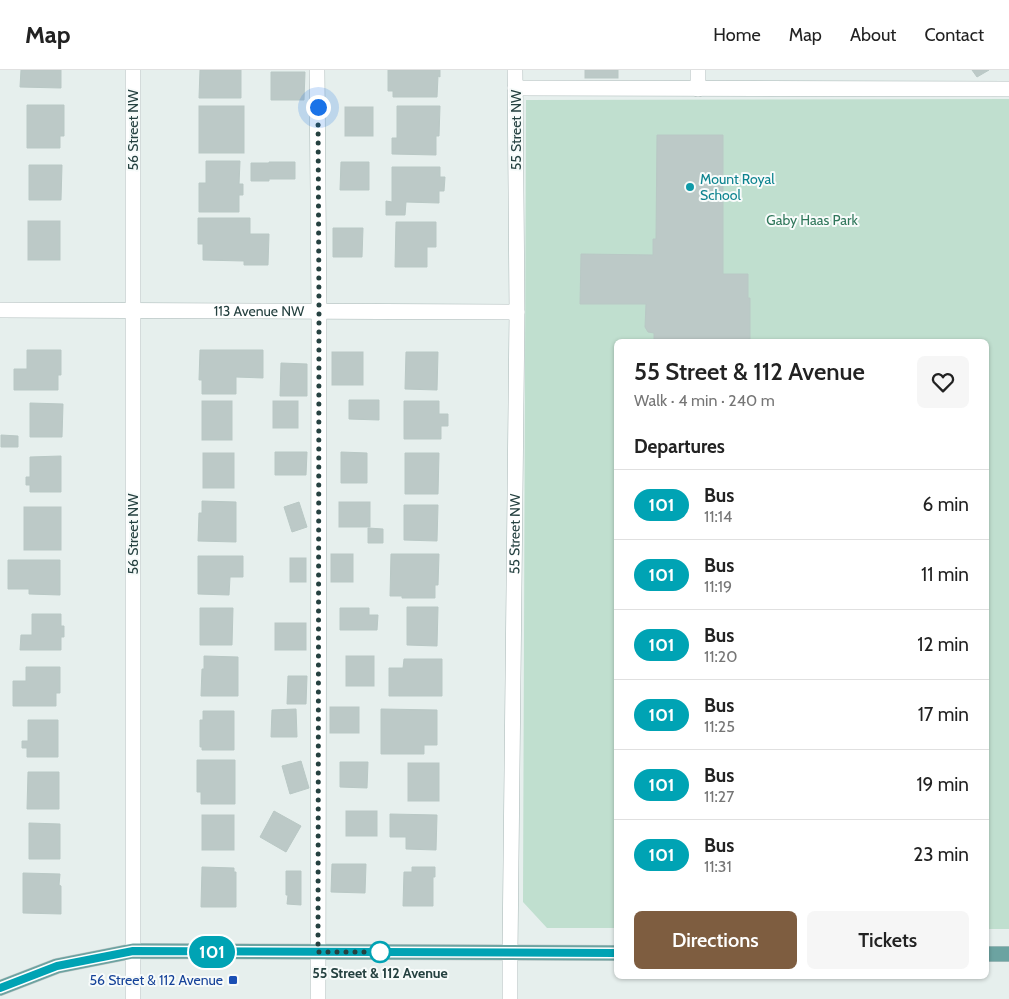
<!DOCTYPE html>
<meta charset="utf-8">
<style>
body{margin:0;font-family:Cabin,sans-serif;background:#f6f6f6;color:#222;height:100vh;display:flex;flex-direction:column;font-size:19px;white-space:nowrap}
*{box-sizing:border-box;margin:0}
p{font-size:16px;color:#767676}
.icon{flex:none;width:28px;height:28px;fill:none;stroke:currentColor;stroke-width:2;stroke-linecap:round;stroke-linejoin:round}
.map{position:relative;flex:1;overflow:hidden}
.panel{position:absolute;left:614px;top:269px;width:375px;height:640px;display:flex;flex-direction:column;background:#fff;border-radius:8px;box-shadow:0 1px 4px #0004}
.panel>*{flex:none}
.badge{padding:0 10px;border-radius:16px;font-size:18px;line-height:32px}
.you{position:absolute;width:25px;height:25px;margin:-12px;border:4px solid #fff;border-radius:50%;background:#1a73e8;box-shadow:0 0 0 8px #1a73e833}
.map>.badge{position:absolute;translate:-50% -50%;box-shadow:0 0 0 2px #fff}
h2{padding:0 20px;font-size:19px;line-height:45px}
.round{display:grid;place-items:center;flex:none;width:52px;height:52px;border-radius:8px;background:#f6f6f6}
.headline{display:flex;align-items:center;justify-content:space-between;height:85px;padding:0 20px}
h1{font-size:24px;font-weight:600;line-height:38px}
.action{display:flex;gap:10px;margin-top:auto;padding:10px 20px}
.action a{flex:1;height:58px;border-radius:8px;background:#7e5d40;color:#fff;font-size:20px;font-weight:600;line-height:58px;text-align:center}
.action a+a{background:#f6f6f6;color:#222}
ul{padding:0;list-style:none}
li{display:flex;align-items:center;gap:15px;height:70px;padding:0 20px;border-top:1px solid #e0e0e0}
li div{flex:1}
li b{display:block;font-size:19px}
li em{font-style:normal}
li .badge{min-width:55px;font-weight:700;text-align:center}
header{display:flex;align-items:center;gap:30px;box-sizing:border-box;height:70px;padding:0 25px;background:#fff;border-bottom:1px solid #e0e0e0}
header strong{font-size:24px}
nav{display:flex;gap:28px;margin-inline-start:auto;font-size:18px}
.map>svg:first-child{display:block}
.green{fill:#c0dfcf}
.building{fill:#bcc9c7;stroke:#b9c8c5}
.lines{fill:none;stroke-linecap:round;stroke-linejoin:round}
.minor-casing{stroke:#a8b7b6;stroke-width:16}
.major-casing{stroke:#c2caca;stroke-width:16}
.minor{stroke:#fff;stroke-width:15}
.major{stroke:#6ca3a1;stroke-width:15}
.line-casing{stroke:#fff;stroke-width:11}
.line{stroke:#00a3b4;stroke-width:8}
.walk{stroke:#254140;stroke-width:5;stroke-dasharray:0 9}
.culture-dot{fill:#0f9aa8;stroke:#f7fbfa;stroke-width:2}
.stop-dot{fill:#fff;stroke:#00a3b4;stroke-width:2.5}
.transit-dot{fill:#1a4fb4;stroke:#f7fbfa;stroke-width:2}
.labels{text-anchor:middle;stroke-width:4;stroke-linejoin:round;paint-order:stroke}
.street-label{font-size:14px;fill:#254140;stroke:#f7fbfa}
.culture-label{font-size:14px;fill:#0d838f;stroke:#f7fbfa;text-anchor:start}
.park-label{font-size:14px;fill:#30775b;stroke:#f7fbfa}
.stop-label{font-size:14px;font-weight:bold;fill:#254140;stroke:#f7fbfa}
.transit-label{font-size:14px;fill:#164399;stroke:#f7fbfa;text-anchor:end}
</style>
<header>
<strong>Map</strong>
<nav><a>Home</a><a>Map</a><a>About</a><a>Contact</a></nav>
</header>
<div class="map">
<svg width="1009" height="929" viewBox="0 0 1009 929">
<rect width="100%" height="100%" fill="#e6efed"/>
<path class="green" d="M1009 29V859H986V271H616V858H547L523 832 526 30Z"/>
<g class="building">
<path d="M21 0H61V18L20 17Z"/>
<path d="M200 0H241V28H199Z"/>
<path d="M388 0H440V7L438 6 437 27H393V21H388Z"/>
<rect x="585" y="0" width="33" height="8"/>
<path d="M972 0H989L977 7Z"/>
<path d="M271 2H305L304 30H271Z"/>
<path d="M27 35H64V66H60V78H27Z"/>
<rect x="199" y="36" width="45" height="47"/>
<path d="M397 36H440L439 66H436V85L392 84V68H397Z"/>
<rect x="345" y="37" width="28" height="29"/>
<path d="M657 65H723V204H748V228H750V269H748V271H654V263L648 262 645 257 646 234H580L581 184 653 185V169H656Z"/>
<path d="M206 91H240L239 114H243V125H239V142H199V113H206Z"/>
<path d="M269 92H295V109H269V111H251V93H269Z"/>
<path d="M341 92H369V120H340Z"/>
<path d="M29 95H62L61 130H29Z"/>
<path d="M392 97H440V107H445L444 121H439V133L406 132 405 145H386V131L392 132Z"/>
<path d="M198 148H250V164H269L268 195H244V191L203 190V174H198Z"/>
<rect x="28" y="151" width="32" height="39"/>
<path d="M396 152H436V177H427V197H395Z"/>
<path d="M333 158H363L362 187H333Z"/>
<path d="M27 280H61V305H58V320H14V299H27Z"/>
<path d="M200 280H263V308L236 307V324H202V310H199Z"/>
<rect x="332" y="282" width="31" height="33"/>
<path d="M406 282H438L437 320 405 319Z"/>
<path d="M281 293 307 294V326H280Z"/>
<path d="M349 330H379V350L349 349Z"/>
<rect x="202" y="331" width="30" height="39"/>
<rect x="273" y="331" width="25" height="27"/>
<path d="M404 331H439V344H448V356H441V369H404Z"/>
<path d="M30 333 63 334 62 367H30Z"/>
<path d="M1 365 18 366V377H1Z"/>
<path d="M275 382H307L306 405H275Z"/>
<path d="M341 382 367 383V413H341Z"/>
<rect x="203" y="383" width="31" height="35"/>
<path d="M405 383H439L438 424H405Z"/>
<path d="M61 386V422H30V415H26V407H30V387Z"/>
<path d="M202 431 236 432V472L198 471 199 443H202Z"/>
<path d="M299 432 307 457 292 462 284 437Z"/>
<rect x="339" y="432" width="31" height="25"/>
<path d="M404 435H438L437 471 404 470Z"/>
<rect x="24" y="437" width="37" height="43"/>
<path d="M368 458 383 459V473H368Z"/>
<rect x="331" y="484" width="22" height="28"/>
<path d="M391 484H439L438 515H435V528H402V526H390Z"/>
<path d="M198 486H243V507H230L229 525 198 524Z"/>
<rect x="290" y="488" width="16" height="24"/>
<path d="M8 490H60V525L29 524V519H8Z"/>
<path d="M407 537H438L437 576 407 575Z"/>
<path d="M200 538H233L232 575H200Z"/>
<path d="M340 538H369V545H378L377 560H340Z"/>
<path d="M32 544H61V556H64V567H61V580H20L21 565H32Z"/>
<rect x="275" y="553" width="31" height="27"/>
<path d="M204 586 238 587V626H201L202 599H204Z"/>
<rect x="346" y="586" width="28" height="30"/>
<path d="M404 589H442V626H389V598H403Z"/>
<path d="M26 597H60V623H56V636H13V611H26Z"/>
<path d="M288 606H307L306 634H287Z"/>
<rect x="330" y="637" width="29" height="26"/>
<path d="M296 639 297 667H271L272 640Z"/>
<path d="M381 639 437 640V675H424V684H381Z"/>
<path d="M203 641H234V680H202V677H200V650H203Z"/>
<path d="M28 650H58V687H27V678H22V671H28Z"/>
<path d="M197 690H235V734H201V722H197Z"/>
<path d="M301 691 309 718 290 724 282 696Z"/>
<path d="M340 692H368L367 718 340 717Z"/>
<rect x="408" y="693" width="31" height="38"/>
<path d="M28 702H59V739H27Z"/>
<path d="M274 741 301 756 286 782 260 767Z"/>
<rect x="346" y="741" width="31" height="25"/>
<path d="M390 744 437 745 436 780 406 779V767H390Z"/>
<rect x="202" y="745" width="32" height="35"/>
<path d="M29 753 60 754V789H29Z"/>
<path d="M332 794H366L365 823 331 822Z"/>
<path d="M202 797 234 798V802H236V837H201Z"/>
<path d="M412 797H435V807H433V836H403L404 802H412Z"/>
<path d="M286 801H301V835L287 834 288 825H286Z"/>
<path d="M23 803 60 804 59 815 61 816V844L23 843Z"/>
</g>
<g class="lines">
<g class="minor-casing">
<g id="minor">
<path d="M317 0 319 241 318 929"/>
<path d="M515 18 1009 19"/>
<path d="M698 19V0"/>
<path id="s1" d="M0 240 517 242"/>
<path d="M133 929V0"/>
<path id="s2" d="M510 929V883L517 242 515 0"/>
</g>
</g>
<g class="major-casing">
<g id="major">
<path d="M986 884H1009"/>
<path d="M0 918 57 896 133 881 616 883"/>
</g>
</g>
<use href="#minor" class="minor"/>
<use href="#major" class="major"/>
</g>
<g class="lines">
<g class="line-casing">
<path id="line" d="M0 918 57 896 133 881 616 883"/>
</g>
<use href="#line" class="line"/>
<path class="walk" d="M318 37 319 242 318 882H380"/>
</g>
<circle class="culture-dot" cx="690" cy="117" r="5"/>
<circle class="stop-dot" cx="380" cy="882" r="10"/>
<rect class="transit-dot" x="228" y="905" width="10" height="10" rx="2.5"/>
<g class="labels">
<g class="street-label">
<text transform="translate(133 60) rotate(-90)" y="5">56 Street NW</text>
<text transform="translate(516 60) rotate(-90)" y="5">55 Street NW</text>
<text dy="5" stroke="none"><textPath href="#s1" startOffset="259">113 Avenue NW</textPath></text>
<text transform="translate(133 464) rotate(-90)" y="5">56 Street NW</text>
<text dy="5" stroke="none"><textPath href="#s2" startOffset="465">55 Street NW</textPath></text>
</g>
<g class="culture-label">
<text x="700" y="114">Mount Royal<tspan x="700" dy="16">School</tspan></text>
</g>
<g class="park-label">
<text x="812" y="155">Gaby Haas Park</text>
</g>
<g class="stop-label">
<text x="380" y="908">55 Street &amp; 112 Avenue</text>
</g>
<g class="transit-label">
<text x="223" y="915">56 Street &amp; 112 Avenue</text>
</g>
</g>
</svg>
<div class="you" style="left:318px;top:37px"></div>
<b class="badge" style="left:212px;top:882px;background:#00a3b4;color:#fff">101</b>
<section class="panel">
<div class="headline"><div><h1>55 Street &amp; 112 Avenue</h1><p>Walk · 4 min · 240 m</p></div><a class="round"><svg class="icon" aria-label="heart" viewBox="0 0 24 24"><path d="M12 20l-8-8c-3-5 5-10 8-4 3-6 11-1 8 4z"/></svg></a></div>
<h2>Departures</h2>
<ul>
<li><span class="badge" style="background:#00a3b4;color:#fff">101</span><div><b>Bus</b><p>11:14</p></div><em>6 min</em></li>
<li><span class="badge" style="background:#00a3b4;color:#fff">101</span><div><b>Bus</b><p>11:19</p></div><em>11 min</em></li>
<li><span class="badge" style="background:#00a3b4;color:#fff">101</span><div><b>Bus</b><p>11:20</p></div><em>12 min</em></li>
<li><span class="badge" style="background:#00a3b4;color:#fff">101</span><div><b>Bus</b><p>11:25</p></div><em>17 min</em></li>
<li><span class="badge" style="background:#00a3b4;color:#fff">101</span><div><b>Bus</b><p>11:27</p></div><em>19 min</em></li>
<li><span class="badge" style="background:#00a3b4;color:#fff">101</span><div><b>Bus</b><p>11:31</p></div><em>23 min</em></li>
</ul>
<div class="action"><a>Directions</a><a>Tickets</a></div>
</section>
</div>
